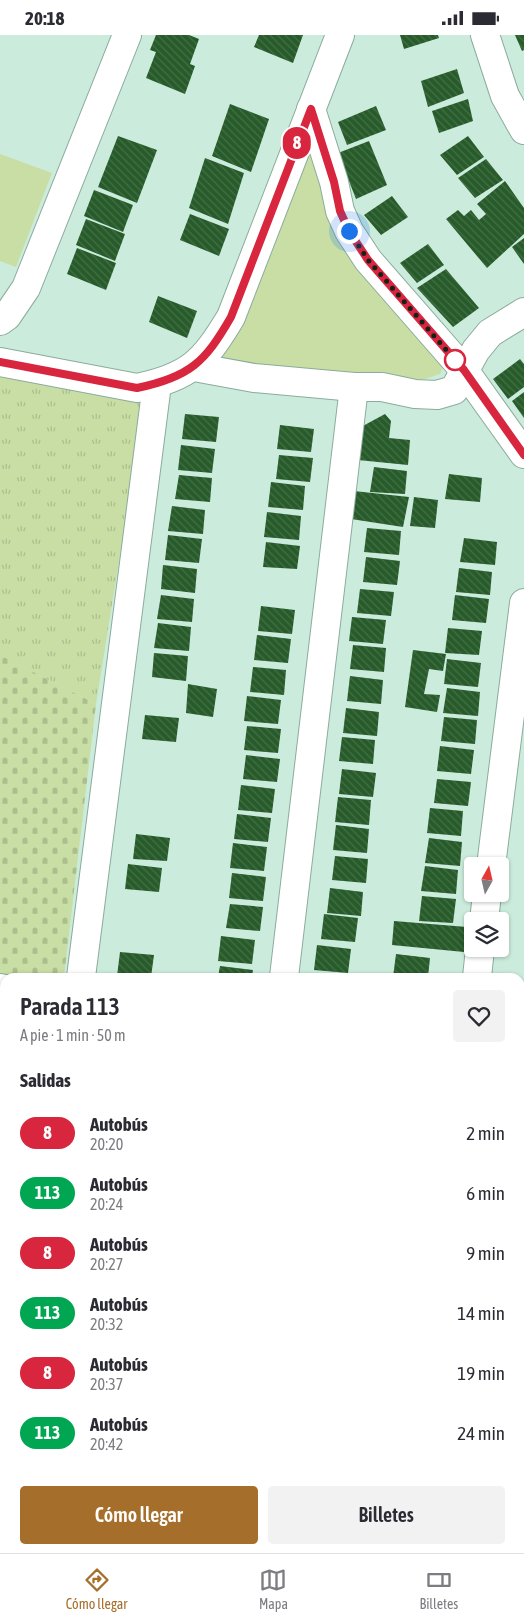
<!DOCTYPE html>
<html lang="es">
<meta charset="utf-8">
<style>
body{margin:0;font-family:"Asap Condensed",sans-serif;background:#f2f2f3;color:#2b2b33;height:100vh;display:flex;flex-direction:column;font-size:19px;white-space:nowrap}
*{box-sizing:border-box;margin:0}
p{font-size:16px;color:#7c7c81}
.icon{flex:none;width:28px;height:28px;fill:none;stroke:currentColor;stroke-width:2;stroke-linecap:round;stroke-linejoin:round}
.map{position:relative;flex:1;overflow:hidden}
.details{position:absolute;left:0px;top:938px;width:525px;height:581px;display:flex;flex-direction:column;background:#fff;border-radius:15px 15px 0 0;box-shadow:0 1px 4px #0004}
.details>*{flex:none}
.badge{padding:0 10px;border-radius:16px;font-size:18px;line-height:32px}
.needle{width:32px;rotate:8deg}
.tools{position:absolute;left:464px;top:822px;display:grid;gap:10px}
.tools a{display:grid;place-items:center;width:45px;height:45px;border-radius:5px;background:#fff;box-shadow:0 1px 4px #0004;font-size:25px}
.you{position:absolute;width:25px;height:25px;margin:-12px;border:4px solid #fff;border-radius:50%;background:#1a73e8;box-shadow:0 0 0 8px #1a73e833}
.map>.badge{position:absolute;translate:-50% -50%;box-shadow:0 0 0 2px #fff}
h2{padding:0 20px;font-size:19px;line-height:45px}
.round{display:grid;place-items:center;flex:none;width:52px;height:52px;border-radius:5px;background:#f2f2f3}
.overview{display:flex;align-items:center;justify-content:space-between;height:85px;padding:0 20px}
h1{font-size:24px;font-weight:600;line-height:38px}
.action{display:flex;gap:10px;margin-top:auto;padding:10px 20px}
.action a{flex:1;height:58px;border-radius:5px;background:#a66e2b;color:#fff;font-size:20px;font-weight:600;line-height:58px;text-align:center}
.action a+a{background:#f2f2f3;color:#2b2b33}
ul{padding:0;list-style:none}
li{display:flex;align-items:center;gap:15px;height:60px;padding:0 20px}
li div{flex:1}
li b{display:block;font-size:19px}
li em{font-style:normal}
li .badge{min-width:55px;font-weight:700;text-align:center}
.status{display:flex;justify-content:space-between;align-items:center;height:35px;padding:0 25px;background:#fff;direction:ltr}
.status svg{height:14px;fill:currentColor}
.menu{display:flex;justify-content:space-around;align-items:center;height:70px;border-top:1px solid #e1e1e2;background:#fff;font-size:14px;color:#7c7c81}
.menu a{display:grid;justify-items:center;gap:2px}
.menu .on{color:#a66e2b}
.map>svg:first-child{display:block}
.grass{fill:url(#grass-tufts)}
.cemetery{fill:url(#cemetery-stones)}
.green{fill:#c8dea5}
.lines{fill:none;stroke-linecap:round;stroke-linejoin:round}
.stream{stroke:#5ec5cd;stroke-width:6}
.building{fill:url(#building-back-hatch)}
.minor-casing{stroke:#8cab9c;stroke-width:30}
.path{stroke:#80988d;stroke-width:3;stroke-dasharray:4 2.5;stroke-linecap:butt}
.minor{stroke:#fff;stroke-width:28}
.line-casing{stroke:#fff;stroke-width:11}
.line{stroke:#d7263d;stroke-width:8}
.walk{stroke:#15211c;stroke-width:5;stroke-dasharray:0 9}
.stop-dot{fill:#fff;stroke:#d7263d;stroke-width:2.5}
</style>
<div class="status"><b>20:18</b><svg viewBox="0 0 49 12"><path d="M0 12V9h3v3zM5 12V6h3v6zM10 12V3h3v9zM15 12V0h3v12zM26 1h20v11H26zM47 4h2v5h-2z"/></svg></div>
<div class="map">
<svg width="524" height="1518" viewBox="0 0 524 1518">
<defs>
<pattern id="grass-tufts" width="24" height="20" patternUnits="userSpaceOnUse" patternTransform="scale(1.25)"><rect width="24" height="20" fill="#c8dea5"/><path d="M3 7l-1-3M5 7V3M7 7l1-3M15 17l-1-3M17 17v-4M19 17l1-3" fill="none" stroke="#abbe8d"/></pattern>
<pattern id="cemetery-stones" width="16" height="16" patternUnits="userSpaceOnUse" patternTransform="scale(1.25)"><rect width="16" height="16" fill="#c8dea5"/><path d="M2 7V4a2 2 0 0 1 4 0v3zM10 15v-3a2 2 0 0 1 4 0v3z" fill="#abbe8d"/></pattern>
<pattern id="building-back-hatch" width="6" height="6" patternUnits="userSpaceOnUse" patternTransform="scale(1.25)"><rect width="6" height="6" fill="#275b2a"/><path d="M-1 5l2 2M0 0l6 6M5-1l2 2" fill="none" stroke="#446e47"/></pattern>
</defs>
<rect width="100%" height="100%" fill="#cbecdc"/>
<path class="grass" d="M0 337 145 365 96 669 0 620Z"/>
<path class="cemetery" d="M0 620 96 669 64 942 0 941Z"/>
<g class="green">
<path d="M310 99 327 170 444 329 440 339 425 344 407 345 276 335 217 324Z"/>
<path d="M0 119 52 138 16 232 0 226Z"/>
</g>
<g class="lines">
<g class="stream">
<path d="M0 1288 5 1290"/>
<path d="M520 1301H524"/>
</g>
</g>
<g class="building">
<path d="M156 0H189L199 4 190 29 195 31 185 59 146 43 156 17 150 15Z"/>
<path d="M259 0H303L293 28 254 12Z"/>
<path d="M400 0H438L439 3 404 14Z"/>
<path d="M515 0H524V15L522 16Z"/>
<path d="M457 34 464 58 428 72 421 46Z"/>
<path d="M468 64 473 86 439 98 432 76Z"/>
<path d="M230 69 269 84 251 137 212 121Z"/>
<path d="M376 71 386 95 347 110 338 87Z"/>
<path d="M118 101 157 115 137 168 98 152Z"/>
<path d="M468 101 484 122 457 140 440 120Z"/>
<path d="M369 106 387 150 356 164 338 118Z"/>
<path d="M205 123 244 138 228 189 189 173Z"/>
<path d="M486 124 503 145 475 163 458 143Z"/>
<path d="M505 146 524 173V199L487 233 446 184 458 175 464 181 471 175 479 185 486 179 477 169Z"/>
<path d="M94 155 133 170 123 197 84 181Z"/>
<path d="M392 161 408 182 381 200 364 180Z"/>
<path d="M190 179 229 194 219 221 180 205Z"/>
<path d="M86 184 125 199 115 226 76 210Z"/>
<path d="M524 203V229L512 212Z"/>
<path d="M428 209 444 230 417 248 400 228Z"/>
<path d="M77 213 116 228 106 255 67 239Z"/>
<path d="M446 234 479 273 453 292 417 253Z"/>
<path d="M158 261 197 276 187 303 149 287Z"/>
<path d="M520 324 524 329V352L508 364 493 344Z"/>
<path d="M524 357V383L512 366Z"/>
<path d="M185 379 219 382 216 407 182 404Z"/>
<path d="M385 379 391 386 389 403 410 405 408 430 358 425 361 392Z"/>
<path d="M280 390 314 394 311 417 277 414Z"/>
<path d="M181 410 215 414 212 438 178 435Z"/>
<path d="M279 420 313 423 310 447 276 444Z"/>
<path d="M374 432 407 436 405 459 370 457Z"/>
<path d="M449 439 482 443 480 467 445 464Z"/>
<path d="M179 440 212 443 210 467 175 464Z"/>
<path d="M271 447 305 451 303 475 268 472Z"/>
<path d="M354 456 409 462 403 492 351 484Z"/>
<path d="M414 462 438 465 435 493 410 491Z"/>
<path d="M172 471 205 475 203 499 168 496Z"/>
<path d="M267 477 301 481 299 505 264 502Z"/>
<path d="M367 493 401 496 399 520 364 517Z"/>
<path d="M168 500 202 504 199 528 165 525Z"/>
<path d="M464 503 497 507 495 530 460 527Z"/>
<path d="M266 507 300 511 297 534 263 532Z"/>
<path d="M366 522 400 526 397 550 363 547Z"/>
<path d="M163 530 197 534 195 558 161 554Z"/>
<path d="M459 533 492 537 490 560 456 557Z"/>
<path d="M360 554 394 557 391 581 357 578Z"/>
<path d="M161 560 194 564 192 587 157 584Z"/>
<path d="M455 560 489 564 486 588 452 585Z"/>
<path d="M261 571 295 575 292 599 258 596Z"/>
<path d="M352 582 386 585 383 609 349 606Z"/>
<path d="M158 588 191 592 189 616 154 613Z"/>
<path d="M448 593 482 596 479 620 445 618Z"/>
<path d="M257 600 291 604 288 628 254 625Z"/>
<path d="M353 610 386 613 384 637 350 634Z"/>
<path d="M413 615 446 619 443 636 429 634 424 659 440 660 437 677 405 672Z"/>
<path d="M154 618 188 621 186 646 152 642Z"/>
<path d="M447 624 481 628 478 652 444 649Z"/>
<path d="M253 632 286 635 284 660 250 657Z"/>
<path d="M350 641 383 645 381 669 347 666Z"/>
<path d="M188 649 217 654 213 682 186 678Z"/>
<path d="M447 653 480 657 478 681 443 678Z"/>
<path d="M247 661 281 665 278 689 244 686Z"/>
<path d="M346 673 379 677 377 701 343 698Z"/>
<path d="M145 680 179 683 176 707 142 704Z"/>
<path d="M444 682 477 685 475 709 441 706Z"/>
<path d="M247 691 281 694 278 718 244 715Z"/>
<path d="M342 702 375 705 373 729 339 726Z"/>
<path d="M440 711 474 715 471 739 437 736Z"/>
<path d="M246 720 280 724 277 747 243 744Z"/>
<path d="M342 734 376 738 373 762 339 759Z"/>
<path d="M437 744 471 747 468 771 434 768Z"/>
<path d="M241 750 275 754 272 778 238 775Z"/>
<path d="M338 762 371 765 369 790 335 787Z"/>
<path d="M430 773 463 776 461 801 427 798Z"/>
<path d="M237 779 271 783 268 807 234 804Z"/>
<path d="M336 790 369 794 367 818 333 815Z"/>
<path d="M136 799 170 803 167 826 133 824Z"/>
<path d="M429 803 462 807 460 831 425 828Z"/>
<path d="M233 808 267 812 264 836 230 833Z"/>
<path d="M335 821 368 824 366 848 332 845Z"/>
<path d="M128 829 162 833 159 857 125 854Z"/>
<path d="M425 831 458 835 456 859 421 856Z"/>
<path d="M232 838 266 842 263 866 229 863Z"/>
<path d="M330 853 363 857 361 881 327 878Z"/>
<path d="M422 861 456 864 453 888 419 886Z"/>
<path d="M230 869 263 872 260 896 226 893Z"/>
<path d="M324 879 358 883 355 907 321 904Z"/>
<path d="M394 886 467 892 464 917 392 910Z"/>
<path d="M221 901 255 905 252 929 218 926Z"/>
<path d="M317 910 351 914 348 938 314 935Z"/>
<path d="M120 917 154 920 151 942 117 941Z"/>
<path d="M396 919 430 923 428 942H393Z"/>
<path d="M220 931 253 935 252 942H218Z"/>
</g>
<g class="lines">
<g class="minor-casing">
<g id="minor">
<path d="M485 0 505 61 524 95"/>
<path d="M311 74 334 147 340 176 349 196 368 225 464 335 524 419"/>
<path d="M0 286 7 281 26 253 127 0"/>
<path d="M0 327 137 353C190 342 204 327 231 282L340 0"/>
<path d="M194 332 254 343 354 352H382L415 359 437 360 454 355 476 315 490 298 524 277"/>
<path d="M491 831 524 568"/>
<path d="M484 886 487 859"/>
<path d="M81 942 157 349"/>
<path d="M284 942 354 352"/>
<path d="M477 942 480 914"/>
<path d="M0 953 5 954"/>
<path d="M0 982 5 986"/>
<path d="M0 1049 5 1051"/>
<path d="M520 1159 524 1160"/>
<path d="M520 1428 524 1427"/>
<path d="M0 1479 5 1477"/>
<path d="M0 1515 2 1518"/>
</g>
</g>
<path class="path" d="M520 1045 524 1044"/>
<use href="#minor" class="minor"/>
</g>
<g class="lines">
<g class="line-casing">
<path id="line" d="M0 327 137 353C190 342 205 327 231 282L311 74 334 147 340 176 349 196 368 225 464 335 524 420"/>
</g>
<use href="#line" class="line"/>
<path class="walk" d="M349 196 368 225 455 325"/>
</g>
<circle class="stop-dot" cx="455" cy="325" r="10"/>
</svg>
<div class="tools">
<a><svg class="needle" viewBox="-14 -14 28 28"><path d="M0-13l5 13h-10z" fill="#e53935"/><path d="M0 13l5-13h-10z" fill="#7c7c81"/></svg></a>
<a><svg class="icon" aria-label="layers" viewBox="0 0 24 24"><path d="M12 4l9 5-9 5-9-5zM3 14l9 5 9-5"/></svg></a>
</div>
<div class="you" style="left:349px;top:196px"></div>
<b class="badge" style="left:297px;top:108px;background:#d7263d;color:#fff">8</b>
<section class="details">
<div class="overview"><div><h1>Parada 113</h1><p>A pie · 1 min · 50 m</p></div><a class="round"><svg class="icon" aria-label="heart" viewBox="0 0 24 24"><path d="M12 20l-8-8c-3-5 5-10 8-4 3-6 11-1 8 4z"/></svg></a></div>
<h2>Salidas</h2>
<ul>
<li><span class="badge" style="background:#d7263d;color:#fff">8</span><div><b>Autobús</b><p>20:20</p></div><em>2 min</em></li>
<li><span class="badge" style="background:#00a651;color:#fff">113</span><div><b>Autobús</b><p>20:24</p></div><em>6 min</em></li>
<li><span class="badge" style="background:#d7263d;color:#fff">8</span><div><b>Autobús</b><p>20:27</p></div><em>9 min</em></li>
<li><span class="badge" style="background:#00a651;color:#fff">113</span><div><b>Autobús</b><p>20:32</p></div><em>14 min</em></li>
<li><span class="badge" style="background:#d7263d;color:#fff">8</span><div><b>Autobús</b><p>20:37</p></div><em>19 min</em></li>
<li><span class="badge" style="background:#00a651;color:#fff">113</span><div><b>Autobús</b><p>20:42</p></div><em>24 min</em></li>
</ul>
<div class="action"><a>Cómo llegar</a><a>Billetes</a></div>
</section>
</div>
<nav class="menu">
<a class="on"><svg class="icon" aria-label="directions" viewBox="0 0 24 24"><path d="M12 3l9 9-9 9-9-9zM9 14v-3h6M13 9l2 2-2 2"/></svg>Cómo llegar</a>
<a><svg class="icon" aria-label="map" viewBox="0 0 24 24"><path d="M3 6l6-2 6 2 6-2v14l-6 2-6-2-6 2zM9 4v14M15 6v14"/></svg>Mapa</a>
<a><svg class="icon" aria-label="tickets" viewBox="0 0 24 24"><path d="M3 7h18v10H3zM15 7v10"/></svg>Billetes</a>
</nav>
